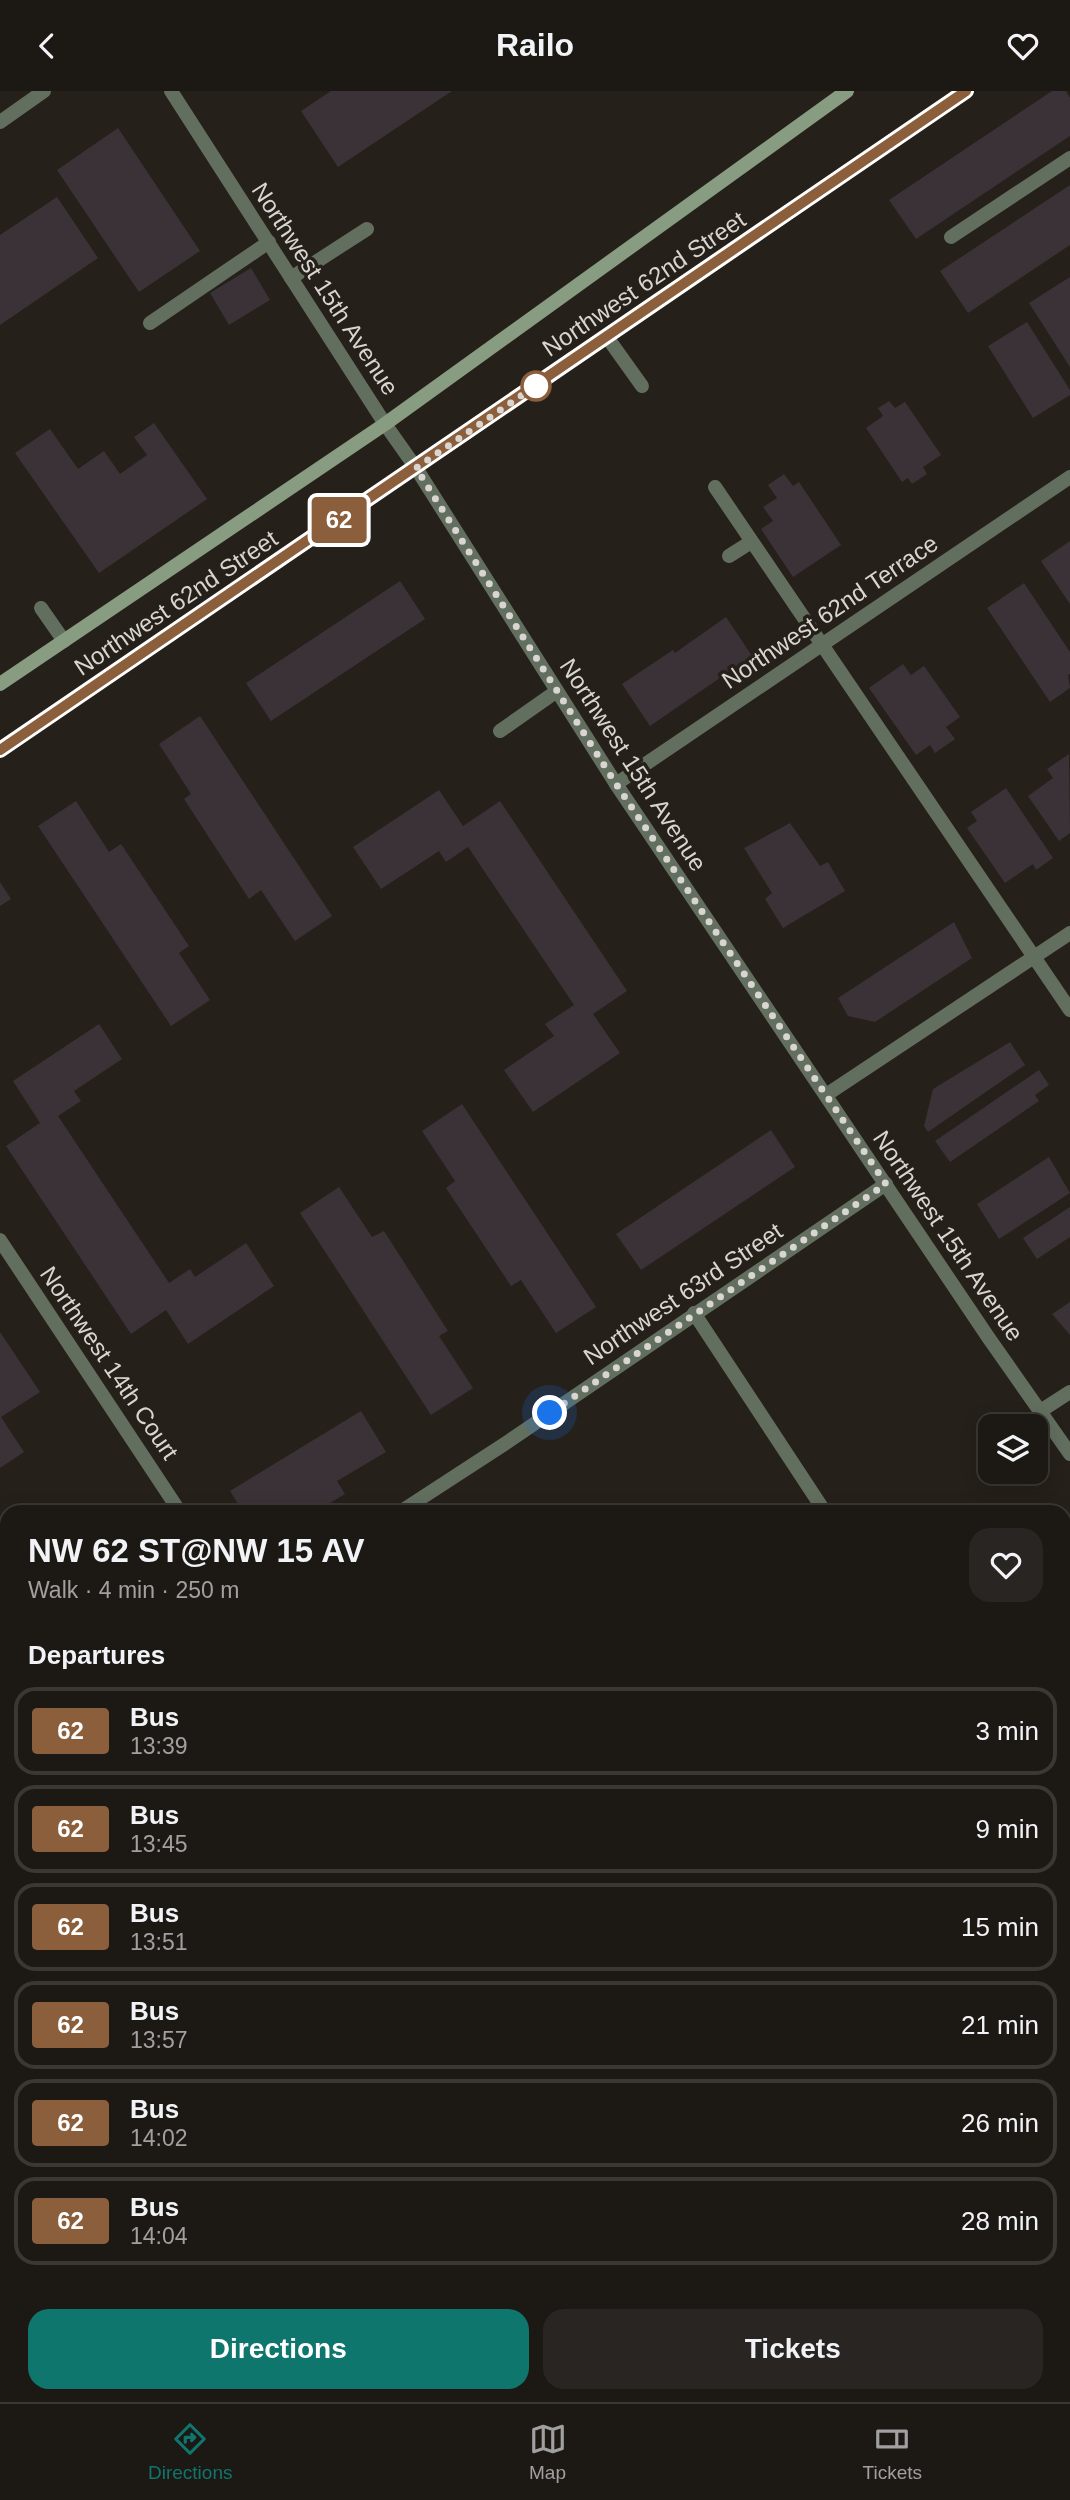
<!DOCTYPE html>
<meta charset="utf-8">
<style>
body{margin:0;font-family:Arial,sans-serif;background:#292522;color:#f1f3f6;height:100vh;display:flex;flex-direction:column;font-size:26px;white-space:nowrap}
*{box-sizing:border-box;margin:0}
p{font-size:23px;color:#a0a0a0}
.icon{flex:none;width:38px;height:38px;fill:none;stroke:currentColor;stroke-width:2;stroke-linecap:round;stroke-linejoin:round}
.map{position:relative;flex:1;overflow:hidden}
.drawer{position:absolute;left:0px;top:1414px;width:1071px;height:898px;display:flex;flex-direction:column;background:#1c1814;border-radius:21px 21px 0 0;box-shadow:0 4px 18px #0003,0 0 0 2px #3a3734}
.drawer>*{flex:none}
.badge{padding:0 14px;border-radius:5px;font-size:24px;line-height:46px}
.tools{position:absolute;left:978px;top:1323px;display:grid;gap:14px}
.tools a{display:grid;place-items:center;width:70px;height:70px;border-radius:14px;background:#1c1814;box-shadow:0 4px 18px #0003,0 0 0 2px #3a3734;font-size:35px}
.you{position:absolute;width:35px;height:35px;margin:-18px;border:5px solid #fff;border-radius:50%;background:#1a73e8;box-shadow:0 0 0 10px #1a73e833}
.map>.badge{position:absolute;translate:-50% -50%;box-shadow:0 0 0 4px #fff}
h2{padding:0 28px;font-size:26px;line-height:63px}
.round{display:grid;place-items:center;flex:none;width:74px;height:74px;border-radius:21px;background:#292522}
.overview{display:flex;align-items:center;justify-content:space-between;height:119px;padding:0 28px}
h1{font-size:33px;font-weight:800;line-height:52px}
.button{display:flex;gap:14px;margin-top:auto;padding:14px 28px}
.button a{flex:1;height:80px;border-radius:21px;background:#0f766e;color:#fff;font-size:28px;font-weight:800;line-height:80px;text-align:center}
.button a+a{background:#292522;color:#f1f3f6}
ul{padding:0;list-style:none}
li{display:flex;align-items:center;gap:21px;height:88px;margin:0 14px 10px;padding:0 14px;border:4px solid #3a3734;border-radius:21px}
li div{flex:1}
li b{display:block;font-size:26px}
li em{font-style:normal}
li .badge{min-width:77px;font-weight:700;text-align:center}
header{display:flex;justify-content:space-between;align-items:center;height:91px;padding:0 28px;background:#1c1814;font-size:32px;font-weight:800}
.tabs{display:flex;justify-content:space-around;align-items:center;height:98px;border-top:2px solid #3a3734;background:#1c1814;font-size:19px;color:#a0a0a0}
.tabs a{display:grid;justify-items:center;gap:4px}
.tabs .selected{color:#0f766e}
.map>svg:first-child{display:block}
.building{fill:#3a3237}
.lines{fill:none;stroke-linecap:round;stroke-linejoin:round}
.lane{stroke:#626f5f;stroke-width:14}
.street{stroke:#626f5f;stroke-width:14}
.secondary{stroke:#879c81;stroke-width:14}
.line-casing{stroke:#fff;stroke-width:16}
.line{stroke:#8b5e3c;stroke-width:10}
.walk{stroke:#d9d6d1;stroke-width:7;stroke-dasharray:0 12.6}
.stop-dot{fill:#fff;stroke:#8b5e3c;stroke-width:3.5}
.labels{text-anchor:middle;stroke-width:7;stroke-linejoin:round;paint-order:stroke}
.street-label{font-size:24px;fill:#d9d6d1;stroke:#26201a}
</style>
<header><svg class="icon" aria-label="back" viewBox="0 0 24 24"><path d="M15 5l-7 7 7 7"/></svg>Railo<svg class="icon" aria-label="heart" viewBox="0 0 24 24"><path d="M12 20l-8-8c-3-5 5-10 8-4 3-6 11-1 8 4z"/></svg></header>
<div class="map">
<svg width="1070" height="2311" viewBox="0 0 1070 2311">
<rect width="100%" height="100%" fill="#26201a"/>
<g class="building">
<path d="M331 0H452L338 76 301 20Z"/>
<path d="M1052 0H1066L1070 7V45L916 148 889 109Z"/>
<path d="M118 37 200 160 139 201 57 79Z"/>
<path d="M1070 94V154L968 222 940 180Z"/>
<path d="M57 106 98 167 0 234V144Z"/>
<path d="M251 177 270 209 229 234 210 202Z"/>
<path d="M1070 186V276L1029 212Z"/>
<path d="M1027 231 1070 299V304L1033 327 988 255Z"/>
<path d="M889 310 895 317 905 311 941 364 923 376 927 383 912 393 908 387 902 391 866 337 883 325 878 317Z"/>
<path d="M154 332 207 408 99 482 15 362 50 338 78 378 104 360 120 383 147 364 134 346Z"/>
<path d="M784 383 793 395 799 391 841 454 793 486 761 438 773 430 763 416 777 407 768 394Z"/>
<path d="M1070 450V513L1041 470Z"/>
<path d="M400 490 425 528 271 630 246 592Z"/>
<path d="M1024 492 1070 561V583L1068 584 1070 597 1050 611 987 517Z"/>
<path d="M726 526 752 565 650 635 622 593 673 559 675 562Z"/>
<path d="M903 573 911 584 924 575 960 626 946 636 955 648 935 662 930 654 916 664 869 597Z"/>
<path d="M200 625 332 825 295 850 261 799 249 808 184 708 191 703 159 653Z"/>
<path d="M1069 663 1070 742 1059 750 1028 705 1053 687 1047 678Z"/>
<path d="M1006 697 1053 767 1036 779 1033 773 1005 792 967 737 977 730 971 721Z"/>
<path d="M439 699 463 735 500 710 627 900 593 923 620 962 533 1021 504 979 554 945 545 933 574 914 468 756 446 771 439 760 381 798 353 756Z"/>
<path d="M76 710 109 761 121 753 189 855 179 862 210 909 171 935 38 735Z"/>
<path d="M790 732 820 775 828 771 845 800 783 837 765 808 772 802 744 757Z"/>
<path d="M0 791 11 808 0 815Z"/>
<path d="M954 831 972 867 875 931 848 925 838 907Z"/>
<path d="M99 933 122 968 74 1000 81 1010 58 1025 169 1192 190 1178 195 1186 246 1152 274 1195 188 1253 166 1219 131 1243 6 1055 40 1032 13 990Z"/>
<path d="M1010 951 1025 974 928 1041 924 1035 933 998Z"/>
<path d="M1039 979 1049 994 1035 1004 1039 1010 950 1071 935 1050Z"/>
<path d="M462 1013 596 1216 556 1242 521 1189 511 1195 446 1097 455 1090 422 1040Z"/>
<path d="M771 1039 795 1076 641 1179 616 1143Z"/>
<path d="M1049 1066 1070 1102 999 1148 977 1113Z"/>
<path d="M339 1096 372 1146 384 1140 448 1240 439 1245 473 1297 431 1324 300 1122Z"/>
<path d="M1070 1116V1146L1037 1168 1023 1147Z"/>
<path d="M1070 1211V1244L1052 1223Z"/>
<path d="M0 1241 40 1301 1 1326 24 1361 0 1377Z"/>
<path d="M361 1320 386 1361 337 1390 345 1403 315 1421H243L230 1400Z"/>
<path d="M1070 1833V1950L1068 1952 1064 1946V1837Z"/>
<path d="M7 2257V2305H23L14 2311H0V2261Z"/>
<path d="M419 2305H547L537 2311H423Z"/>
</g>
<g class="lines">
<g class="lane">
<path d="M951 146 1070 67"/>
<path d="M291 187 367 138"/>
<path d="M150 232 269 151"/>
<path d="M607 246 642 295"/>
<path d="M715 396 1070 919"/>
<path d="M729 465 751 451"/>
<path d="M41 517 64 550"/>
<path d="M500 640 557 600"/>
<path d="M694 1222 825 1421"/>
</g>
<g class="street">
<path d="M171 0 385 333 416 377 616 693 988 1246 1070 1363"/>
<path d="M0 31 44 0"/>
<path d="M616 693 1070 386"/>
<path d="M826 1004 1070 842"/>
<path d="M0 1149 180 1421"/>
<path d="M1039 1321 1070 1301"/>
<path d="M400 1421 509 1350 886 1093"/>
<path d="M0 1691 7 1686"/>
<path d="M1064 1751 1070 1747"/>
<path d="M0 1886 7 1896"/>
<path d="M0 2223 7 2219"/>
<path d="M283 2305 284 2311"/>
<path d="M318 2305 322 2311"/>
<path d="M148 2311 157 2305"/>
</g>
<g class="secondary">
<path d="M0 593 385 333 847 0"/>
<path d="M0 659 966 0"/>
</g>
</g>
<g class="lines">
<g class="line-casing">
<path id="line" d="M0 659 966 0"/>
</g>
<use href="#line" class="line"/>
<path class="walk" d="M536 295 544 289 416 377 616 693 886 1093 550 1322"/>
</g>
<circle class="stop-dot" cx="536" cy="295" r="14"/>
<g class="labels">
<g class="street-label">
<text transform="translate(644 193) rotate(-34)" y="8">Northwest 62nd Street</text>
<text transform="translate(325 198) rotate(57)" y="8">Northwest 15th Avenue</text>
<text transform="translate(176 512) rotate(-34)" y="8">Northwest 62nd Street</text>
<text transform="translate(830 521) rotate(-34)" y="8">Northwest 62nd Terrace</text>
<text transform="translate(633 674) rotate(57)" y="8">Northwest 15th Avenue</text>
<text transform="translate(948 1145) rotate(56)" y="8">Northwest 15th Avenue</text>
<text transform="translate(683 1203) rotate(-34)" y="8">Northwest 63rd Street</text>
<text transform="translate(109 1272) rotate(56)" y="8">Northwest 14th Court</text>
</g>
</g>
</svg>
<div class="tools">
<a><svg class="icon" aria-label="layers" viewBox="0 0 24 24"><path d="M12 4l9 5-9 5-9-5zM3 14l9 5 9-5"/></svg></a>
</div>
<div class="you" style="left:550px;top:1322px"></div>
<b class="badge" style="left:339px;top:429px;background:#8b5e3c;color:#fff">62</b>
<section class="drawer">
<div class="overview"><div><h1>NW 62 ST@NW 15 AV</h1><p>Walk · 4 min · 250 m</p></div><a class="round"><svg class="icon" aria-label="heart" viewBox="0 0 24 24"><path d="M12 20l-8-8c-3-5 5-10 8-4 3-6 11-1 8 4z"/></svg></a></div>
<h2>Departures</h2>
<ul>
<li><span class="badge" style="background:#8b5e3c;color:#fff">62</span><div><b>Bus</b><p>13:39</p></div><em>3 min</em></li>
<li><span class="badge" style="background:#8b5e3c;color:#fff">62</span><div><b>Bus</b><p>13:45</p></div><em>9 min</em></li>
<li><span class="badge" style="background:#8b5e3c;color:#fff">62</span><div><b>Bus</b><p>13:51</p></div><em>15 min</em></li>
<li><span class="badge" style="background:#8b5e3c;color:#fff">62</span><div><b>Bus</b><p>13:57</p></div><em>21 min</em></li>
<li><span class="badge" style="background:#8b5e3c;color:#fff">62</span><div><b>Bus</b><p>14:02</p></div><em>26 min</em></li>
<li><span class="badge" style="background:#8b5e3c;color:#fff">62</span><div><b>Bus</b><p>14:04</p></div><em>28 min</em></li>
</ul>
<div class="button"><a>Directions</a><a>Tickets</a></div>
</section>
</div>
<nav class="tabs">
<a class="selected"><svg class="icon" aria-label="directions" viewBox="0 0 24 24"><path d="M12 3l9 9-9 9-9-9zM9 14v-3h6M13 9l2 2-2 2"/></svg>Directions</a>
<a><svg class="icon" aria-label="map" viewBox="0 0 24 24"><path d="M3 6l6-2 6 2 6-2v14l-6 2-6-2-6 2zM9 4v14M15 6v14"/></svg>Map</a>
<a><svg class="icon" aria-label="tickets" viewBox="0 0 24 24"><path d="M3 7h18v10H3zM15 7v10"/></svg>Tickets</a>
</nav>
